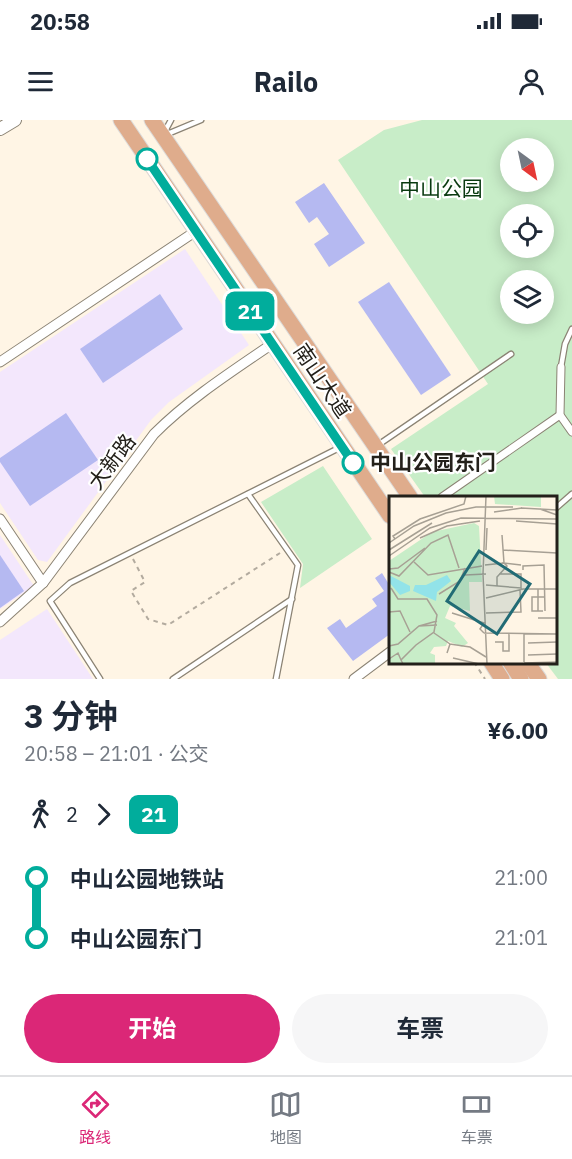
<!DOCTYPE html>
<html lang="zh">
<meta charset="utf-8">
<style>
body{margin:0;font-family:"IBM Plex Sans","Noto Sans SC",sans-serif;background:#f6f6f7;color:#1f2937;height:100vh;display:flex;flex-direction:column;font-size:22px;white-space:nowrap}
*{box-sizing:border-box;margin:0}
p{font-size:20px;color:#747a83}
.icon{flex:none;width:33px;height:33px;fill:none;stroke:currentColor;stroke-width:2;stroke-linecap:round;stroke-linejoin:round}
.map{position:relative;height:559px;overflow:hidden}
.panel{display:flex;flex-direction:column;background:#fff;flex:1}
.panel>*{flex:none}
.badge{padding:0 12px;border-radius:9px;font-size:21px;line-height:39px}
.needle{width:39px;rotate:147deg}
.controls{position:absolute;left:500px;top:18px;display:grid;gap:12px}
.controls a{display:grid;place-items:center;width:54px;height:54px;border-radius:50%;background:#fff;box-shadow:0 3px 15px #0003;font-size:30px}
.map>.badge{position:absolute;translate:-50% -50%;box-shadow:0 0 0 3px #fff}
.legs{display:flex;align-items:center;gap:9px;height:66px;padding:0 24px;font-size:20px}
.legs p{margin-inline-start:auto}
.headline{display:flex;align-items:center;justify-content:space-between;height:102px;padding:0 24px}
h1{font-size:33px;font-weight:700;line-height:45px}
.cta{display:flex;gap:12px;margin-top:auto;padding:12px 24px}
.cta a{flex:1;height:69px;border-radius:36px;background:#db2777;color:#fff;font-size:24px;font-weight:700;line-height:69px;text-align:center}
.cta a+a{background:#f6f6f7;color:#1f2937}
ul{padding:0 24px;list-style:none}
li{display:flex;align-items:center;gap:21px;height:60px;font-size:22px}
li i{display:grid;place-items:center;width:9px;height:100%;margin:0 8px;background:currentColor}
li i::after{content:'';width:15px;height:15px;margin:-8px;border:4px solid;border-radius:50%;background:#fff}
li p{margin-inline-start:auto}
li:first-child i{background:linear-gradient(#0000 50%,currentColor 0)}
li:last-child i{background:linear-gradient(currentColor 50%,#0000 0)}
.status{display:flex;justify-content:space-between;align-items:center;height:42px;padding:0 30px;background:#fff;direction:ltr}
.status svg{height:16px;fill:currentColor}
header{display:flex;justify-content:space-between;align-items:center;height:78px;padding:0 24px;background:#fff;font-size:27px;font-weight:700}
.tabs{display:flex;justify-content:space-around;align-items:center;height:84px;border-top:2px solid #e0e1e3;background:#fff;font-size:16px;color:#747a83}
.tabs a{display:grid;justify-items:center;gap:3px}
.tabs .current{color:#db2777}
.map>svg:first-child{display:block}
.commercial{fill:#f3e7fc}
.green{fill:#c8edc8;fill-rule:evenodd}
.building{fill:#b5b9f1}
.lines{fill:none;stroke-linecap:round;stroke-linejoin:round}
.service-casing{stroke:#8b8374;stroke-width:7}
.pedestrian-casing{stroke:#8b8374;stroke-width:9}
.minor-casing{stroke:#8b8374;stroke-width:11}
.tertiary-casing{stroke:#8b8374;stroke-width:14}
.primary-casing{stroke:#dcdbda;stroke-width:17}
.path{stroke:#b3ab9f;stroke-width:2;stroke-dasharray:4.5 4.5;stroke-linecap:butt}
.service{stroke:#fff;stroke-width:4.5}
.pedestrian{stroke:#fff;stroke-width:7}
.minor{stroke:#fff;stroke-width:9}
.tertiary{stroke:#fff;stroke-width:12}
.primary{stroke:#dfac8c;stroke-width:15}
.line-1-casing{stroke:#fff;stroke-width:14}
.line-1{stroke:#01ad9c;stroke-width:9}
.stop-1-dot{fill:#fff;stroke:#01ad9c;stroke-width:3}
.labels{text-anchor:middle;stroke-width:4.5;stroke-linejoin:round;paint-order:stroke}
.park-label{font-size:21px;fill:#093a10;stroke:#fff}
.street-label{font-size:21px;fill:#23201a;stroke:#fff}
.stop-label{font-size:21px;font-weight:bold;fill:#23201a;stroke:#fff;text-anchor:start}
.inset-road{fill:none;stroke:#a7a094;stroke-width:1.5}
.view{fill:#216b75;fill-opacity:0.15;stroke:#216b75;stroke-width:3}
.inset-edge{fill:none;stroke:#23201a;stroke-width:3}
</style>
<div class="status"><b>20:58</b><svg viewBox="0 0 49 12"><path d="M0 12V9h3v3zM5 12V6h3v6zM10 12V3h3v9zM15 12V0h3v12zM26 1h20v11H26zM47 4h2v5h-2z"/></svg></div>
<header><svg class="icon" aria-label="menu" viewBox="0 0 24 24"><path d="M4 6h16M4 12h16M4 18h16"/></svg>Railo<svg class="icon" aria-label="person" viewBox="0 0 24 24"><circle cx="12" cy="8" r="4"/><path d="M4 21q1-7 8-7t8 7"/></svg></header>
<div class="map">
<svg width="572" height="559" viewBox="0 0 572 559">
<rect width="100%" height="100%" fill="#fff5e5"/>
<g class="commercial">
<path d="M185 129 249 225 169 282 151 300 47 442 38 440 0 383V252Z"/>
<path d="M0 415 34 466 0 489Z"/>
<path d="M47 489 93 559H0V520Z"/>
</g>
<g class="green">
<path d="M422 0H572V559H558L546 543 556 542V377H425L391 329 488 264 338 40 384 10ZM510 28H543V62H510ZM510 94H543V128H510ZM510 160H543V194H510Z"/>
<path d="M323 346 372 419 300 468 303 444 261 382Z"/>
</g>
<g class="building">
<path d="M324 63 365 123 329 147 314 124 329 114 317 97 309 103 295 82Z"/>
<path d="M389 162 451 255 421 275 358 182Z"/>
<path d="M160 174 183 209 103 263 80 229Z"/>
<path d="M66 293 98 340 30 386 0 342V338Z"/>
<path d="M0 435 24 471 0 488Z"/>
<path d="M382 453 390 466V514L353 541 327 508 340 499 346 508 377 486 372 479 384 471 375 458Z"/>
</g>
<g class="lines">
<g class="service-casing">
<g id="service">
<path d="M164 13 171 0"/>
<path d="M165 15 201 0"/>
<path d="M561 247 565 224 572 209"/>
<path d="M378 325 511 234"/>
<path d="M248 374 298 445 276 559"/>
<path d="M556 388 572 374"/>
<path d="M100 559 50 481 70 463 339 328"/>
<path d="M173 559 292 479"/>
</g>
</g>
<g class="pedestrian-casing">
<g id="pedestrian">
<path d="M561 247 560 295 572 312"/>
<path d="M442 377 560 295"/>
</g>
</g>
<g class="minor-casing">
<g id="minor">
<path d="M0 242 196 111"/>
<path d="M0 399 43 463"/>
<path d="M0 502 43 463 154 314C189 279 231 252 272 224"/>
<path d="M354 559 390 532"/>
</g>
</g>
<g class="tertiary-casing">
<path id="tertiary" d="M0 9 15 0"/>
</g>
<g class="primary-casing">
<g id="primary">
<path d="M121 0 390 396"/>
<path d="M152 0 410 377"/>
<path d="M491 542 502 559"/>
<path d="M510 542 521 559"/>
<path d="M527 542 539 559"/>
</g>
</g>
<g class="path">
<path d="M133 439 145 462 131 471 148 499 168 505 280 433"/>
<path d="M474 542 485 559"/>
</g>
<use href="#service" class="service"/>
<use href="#pedestrian" class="pedestrian"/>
<use href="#minor" class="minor"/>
<use href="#tertiary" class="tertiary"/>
<use href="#primary" class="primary"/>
</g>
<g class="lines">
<g class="line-1-casing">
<path id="line-1" d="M147 39 353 343"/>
</g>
<use href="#line-1" class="line-1"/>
</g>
<g class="stop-1-dot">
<circle cx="147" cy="39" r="10"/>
<circle cx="353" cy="343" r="10"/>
</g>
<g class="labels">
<g class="park-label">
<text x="441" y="76">中山公园</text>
</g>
<g class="street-label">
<text transform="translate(322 261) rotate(56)" y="7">南山大道</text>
<text transform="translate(112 342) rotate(-53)" y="7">大新路</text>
</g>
<g class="stop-label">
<text x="370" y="350">中山公园东门</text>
</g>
</g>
<g transform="translate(389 376)">
<rect width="168" height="168" fill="#fff5e5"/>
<path d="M105 0H152V11L106 8ZM85 27 90 30 93 86H80L81 115 61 110 56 122 67 127 65 130 79 147 73 151 59 145 57 150 45 151 41 157 46 159V167L0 168V65L43 36Z" fill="#c8edc8"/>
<path d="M0 79 21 90V95L11 99 0 86ZM58 79 62 85 48 96 47 105 24 95 26 89H37Z" fill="#92e3e9"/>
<path class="inset-road" d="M97 0 94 78 98 168M132 12 168 14M151 13 168 19M105 16 133 12M127 25 168 28M31 42 58 30 91 25M6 43 4 40 31 23 75 8 77 0M0 47 25 30 57 17 87 11H124M0 54 43 27M97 54 98 32M114 54 168 57M0 60 41 32 72 22 168 23M25 66 39 79 93 70M96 69 115 67 113 39M0 73 9 72 36 52M134 74V70L155 69 156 115M0 76 10 80 42 47 59 39 70 72M76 79 97 78M97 89 132 92V78H110M108 90V81L118 70 115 67 132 69M2 92 9 103H38L48 119 45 136 27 149 12 164 14 168M149 93V115M50 98 71 85 76 72M97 102 134 93H168M154 115H143V101H155M0 116 11 115 21 136M63 117 95 127 91 133 95 137M97 117 132 116 131 94M149 122H168M30 130 48 125M45 137 61 148M95 137 168 138M135 138V166M106 146H114V155H120V137M139 147 168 146M0 150 9 148 30 130 48 129M58 157 61 148 81 151 97 161M139 159 168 158M64 162 90 168M0 163 9 157 12 164M135 167 168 166"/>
<path class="view" d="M90 55 141 88 108 138 58 105Z"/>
<rect width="168" height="168" class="inset-edge"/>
</g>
</svg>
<div class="controls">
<a><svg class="needle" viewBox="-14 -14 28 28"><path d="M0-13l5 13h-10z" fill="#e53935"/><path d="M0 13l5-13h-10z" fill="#747a83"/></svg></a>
<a><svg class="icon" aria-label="locate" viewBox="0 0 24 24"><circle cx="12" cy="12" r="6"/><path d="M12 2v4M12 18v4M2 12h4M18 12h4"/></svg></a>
<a><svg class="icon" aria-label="layers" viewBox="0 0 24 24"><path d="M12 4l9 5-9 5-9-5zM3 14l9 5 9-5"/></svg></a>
</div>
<b class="badge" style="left:250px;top:191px;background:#01ad9c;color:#fff">21</b>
</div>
<section class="panel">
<div class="headline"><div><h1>3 分钟</h1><p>20:58 – 21:01 · 公交</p></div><b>¥6.00</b></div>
<div class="legs"><svg class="icon" aria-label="walk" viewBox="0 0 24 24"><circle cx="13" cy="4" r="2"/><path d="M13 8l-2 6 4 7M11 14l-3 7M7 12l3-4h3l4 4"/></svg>2<svg class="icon" aria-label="forward" viewBox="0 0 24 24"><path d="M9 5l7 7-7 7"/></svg><b class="badge" style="background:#01ad9c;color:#fff">21</b></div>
<ul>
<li><i style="color:#01ad9c"></i><b>中山公园地铁站</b><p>21:00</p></li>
<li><i style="color:#01ad9c"></i><b>中山公园东门</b><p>21:01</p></li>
</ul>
<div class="cta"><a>开始</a><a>车票</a></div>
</section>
<nav class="tabs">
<a class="current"><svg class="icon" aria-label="directions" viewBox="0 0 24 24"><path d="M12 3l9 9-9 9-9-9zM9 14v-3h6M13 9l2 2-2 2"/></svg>路线</a>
<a><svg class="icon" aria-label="map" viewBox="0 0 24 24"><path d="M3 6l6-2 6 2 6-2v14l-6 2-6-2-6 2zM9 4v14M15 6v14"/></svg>地图</a>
<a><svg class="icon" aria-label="tickets" viewBox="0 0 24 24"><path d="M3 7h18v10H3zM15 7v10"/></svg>车票</a>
</nav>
